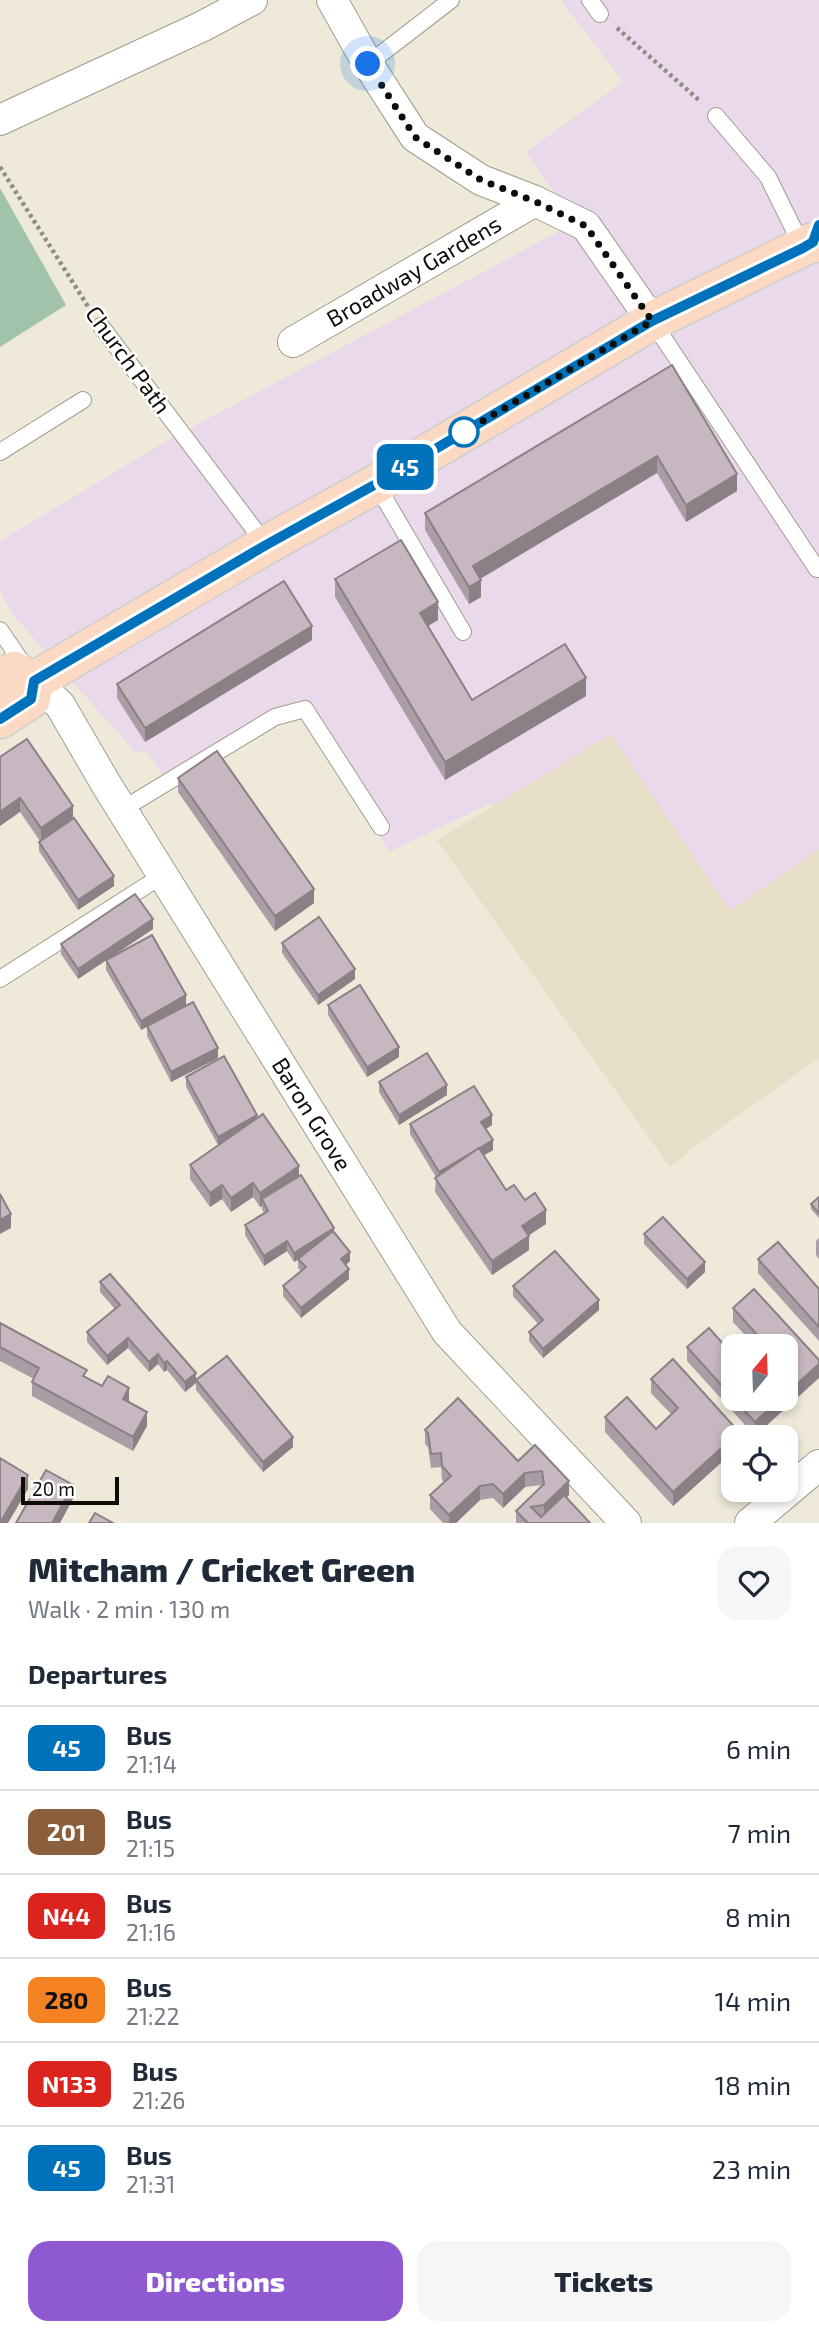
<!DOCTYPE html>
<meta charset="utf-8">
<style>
body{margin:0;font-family:"Exo 2",sans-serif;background:#f6f6f7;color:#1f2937;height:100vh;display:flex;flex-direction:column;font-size:26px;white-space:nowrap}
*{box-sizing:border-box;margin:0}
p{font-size:23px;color:#747a83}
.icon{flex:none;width:38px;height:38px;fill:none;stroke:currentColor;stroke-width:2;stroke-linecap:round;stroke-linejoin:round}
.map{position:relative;height:1523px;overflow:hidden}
.drawer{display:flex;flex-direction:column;background:#fff;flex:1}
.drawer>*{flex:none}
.badge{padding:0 14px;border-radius:10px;font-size:24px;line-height:46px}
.needle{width:46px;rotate:19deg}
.fabs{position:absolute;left:721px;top:1334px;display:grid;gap:14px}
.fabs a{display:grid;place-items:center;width:77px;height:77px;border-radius:14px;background:#fff;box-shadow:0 4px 10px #0003;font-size:35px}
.scale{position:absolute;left:21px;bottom:18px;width:98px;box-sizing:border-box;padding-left:7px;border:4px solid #0d0c07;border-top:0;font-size:19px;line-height:24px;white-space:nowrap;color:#0d0c07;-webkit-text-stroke:5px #fff;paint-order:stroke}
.you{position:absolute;width:35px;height:35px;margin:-18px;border:5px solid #fff;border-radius:50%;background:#1a73e8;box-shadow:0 0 0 10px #1a73e833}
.map>.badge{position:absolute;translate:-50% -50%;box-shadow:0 0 0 4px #fff}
h2{padding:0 28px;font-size:26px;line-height:63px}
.round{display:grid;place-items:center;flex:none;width:74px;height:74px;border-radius:21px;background:#f6f6f7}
.headline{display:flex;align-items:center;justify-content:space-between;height:119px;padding:0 28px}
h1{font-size:33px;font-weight:800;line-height:52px}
.cta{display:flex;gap:14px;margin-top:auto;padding:14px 28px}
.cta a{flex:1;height:80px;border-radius:21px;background:#8f59d1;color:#fff;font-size:28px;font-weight:800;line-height:80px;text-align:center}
.cta a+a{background:#f6f6f7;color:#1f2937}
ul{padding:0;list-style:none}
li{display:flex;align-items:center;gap:21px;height:84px;padding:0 28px;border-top:2px solid #e0e1e3}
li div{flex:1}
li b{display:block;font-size:26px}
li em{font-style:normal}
li .badge{min-width:77px;font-weight:700;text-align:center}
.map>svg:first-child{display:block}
.commercial{fill:#e9d9eb}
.built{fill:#e6dec7}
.green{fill:#a1c3ab}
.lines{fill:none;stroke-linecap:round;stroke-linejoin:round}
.lane-casing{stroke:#a29d8f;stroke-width:18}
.street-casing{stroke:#a29d8f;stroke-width:32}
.primary-casing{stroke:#cfcecd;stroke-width:41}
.path{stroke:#908c81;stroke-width:4.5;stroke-dasharray:3.5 3.5;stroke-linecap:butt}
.lane{stroke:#fff;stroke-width:16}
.street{stroke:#fff;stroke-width:30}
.primary{stroke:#fbd9c2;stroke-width:38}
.wall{fill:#aa9da5}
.shaded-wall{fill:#8b8086}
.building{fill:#c6b7c0;stroke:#8b8086;stroke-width:2}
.line-casing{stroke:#fff;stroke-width:16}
.line{stroke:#0072bc;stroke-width:10}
.walk{stroke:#0d0c07;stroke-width:7;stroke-dasharray:0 12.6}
.stop-dot{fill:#fff;stroke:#0072bc;stroke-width:3.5}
.labels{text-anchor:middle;stroke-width:5;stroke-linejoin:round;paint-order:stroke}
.street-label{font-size:23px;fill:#0d0c07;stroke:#fff}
</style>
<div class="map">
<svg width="819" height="1523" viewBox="0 0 819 1523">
<rect width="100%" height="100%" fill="#eee9d9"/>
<path class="commercial" d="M561 0H819V1057L702 1121 491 803 389 852 306 706 170 786 145 750 136 753 13 615 0 591V541L168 440 575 223 526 152 623 82Z"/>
<path class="built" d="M611 734 728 908 733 909 819 849V1058L695 1146 670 1167 437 840Z"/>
<path class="green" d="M0 188 66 305 0 347Z"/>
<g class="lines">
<g class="lane-casing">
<g id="lane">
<path d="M590 0 600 14"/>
<path d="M368 64 451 0"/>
<path d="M716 116 768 177 803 248"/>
<path d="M652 321 817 569"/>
<path d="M101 326 266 545"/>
<path d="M0 452 83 400"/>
<path d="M376 484 463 632"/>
<path d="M0 630 27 670"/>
<path d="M123 809 275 717 305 709 381 827"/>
<path d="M0 979 163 875"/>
</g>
</g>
<g class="street-casing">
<g id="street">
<path d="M332 0 368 64 415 137 481 180 535 201"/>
<path d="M0 120 201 27 252 0"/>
<path id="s1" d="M293 342 535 201 586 226 652 321"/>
<path id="s2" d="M34 681 60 705 106 784 447 1332 626 1523"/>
<path d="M750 1523 819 1465"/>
</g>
</g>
<g class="primary-casing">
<g id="primary">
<path d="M0 679 14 671 34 681"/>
<path d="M34 681 266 545 376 484 652 321 813 242 819 243"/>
<path d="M0 719 31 699 34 681"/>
</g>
</g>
<g class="path">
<path d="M617 28 700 101"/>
<path d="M0 167 89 308"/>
</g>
<use href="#lane" class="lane"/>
<use href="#street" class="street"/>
<use href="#primary" class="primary"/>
</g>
<g class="wall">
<path d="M672 365 737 491 686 522 657 473 480 579 481 597 469 604 425 530V513Z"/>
<path d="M335 579 438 620 427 626 472 700 586 696 445 780 335 597Z"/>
<path d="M312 640 145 742 117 698V684Z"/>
<path d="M0 757 73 818 114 886 78 910 39 851V842L40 841 20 812Z"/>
<path d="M178 778 314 903 275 931 178 792Z"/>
<path d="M153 929 78 979 61 954V944Z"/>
<path d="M282 943 355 979 318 1005 282 953Z"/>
<path d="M106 960 186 1005 166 1016 218 1058 171 1082 147 1036V1027L141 1030 106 970Z"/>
<path d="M328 1005 399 1057 367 1077 328 1015Z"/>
<path d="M186 1077 257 1118 299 1176 334 1232 350 1261 346 1265 349 1279 301 1318 283 1296V1286L301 1271 298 1268V1260L294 1262 287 1251 264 1266 245 1235V1225L264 1213 262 1209V1206L260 1207 253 1197 231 1212 222 1199 210 1207 190 1179V1165L218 1145 186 1087Z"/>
<path d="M379 1082 447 1095 399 1125 379 1092Z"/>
<path d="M410 1124 492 1125 486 1129 493 1150 483 1156 506 1190 525 1200 546 1224 528 1235 529 1250 492 1275 435 1192 436 1177 410 1134Z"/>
<path d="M819 1197V1218L811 1209V1204Z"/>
<path d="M644 1234 705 1272 687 1289 644 1244Z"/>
<path d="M819 1238V1259L816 1255V1241Z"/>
<path d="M758 1259 819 1289V1341L758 1273Z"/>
<path d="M100 1282 196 1383 185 1392 167 1370 164 1372 158 1364 149 1372 128 1348 107 1365 87 1342V1332L115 1309 100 1292Z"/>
<path d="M513 1286 599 1310 543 1358 529 1341V1332L538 1324 513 1296Z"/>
<path d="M733 1308 819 1360 755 1436 687 1361V1347L733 1398 753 1344 733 1322Z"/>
<path d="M0 1323 87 1378 129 1402 147 1426 133 1451 32 1396V1382L34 1379 0 1361Z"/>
<path d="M651 1379 739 1437H733V1452L673 1506 605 1432V1417L656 1429 671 1414 651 1393Z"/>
<path d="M196 1380 293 1447 263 1472 196 1390Z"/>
<path d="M425 1430 518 1461 535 1445 569 1495 566 1498 590 1523H516V1511L542 1485 525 1487 503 1508 493 1498 480 1500 456 1523H443L430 1509V1495L444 1482 442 1480 441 1467 431 1468 428 1447 425 1444Z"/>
</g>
<g class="shaded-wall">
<path d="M657 456V473L473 583V566Z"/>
<path d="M737 474V491L686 522V505Z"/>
<path d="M481 580V597L469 604V587Z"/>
<path d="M438 602V620L420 631V613Z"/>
<path d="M312 626V640L145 742V728Z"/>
<path d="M586 678V696L445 780V762Z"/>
<path d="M20 798V812L0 826V812Z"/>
<path d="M73 806V820L41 842V828Z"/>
<path d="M114 876V886L78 910V900Z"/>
<path d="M314 889V903L275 931V916Z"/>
<path d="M153 919V929L78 979V969Z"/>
<path d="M355 969V979L318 1005V995Z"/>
<path d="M186 995V1005L141 1030V1021Z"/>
<path d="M399 1047V1057L367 1077V1067Z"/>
<path d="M218 1048V1058L171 1082V1072Z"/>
<path d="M447 1085V1095L399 1125V1115Z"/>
<path d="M257 1115V1125L218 1146V1137Z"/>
<path d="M492 1115V1125L481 1132V1122Z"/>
<path d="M493 1140V1150L439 1182V1172Z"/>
<path d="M299 1166V1180L262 1199V1206L260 1207V1193Z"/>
<path d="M253 1183V1197L231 1212V1198Z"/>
<path d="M222 1185V1199L210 1207V1193Z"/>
<path d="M546 1210V1224L522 1240V1226Z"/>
<path d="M11 1214V1228L0 1234V1220Z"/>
<path d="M334 1228V1237L294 1262V1253Z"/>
<path d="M529 1236V1250L492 1275V1261Z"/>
<path d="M287 1241V1251L264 1266V1256Z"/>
<path d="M350 1252V1261L341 1269V1259Z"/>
<path d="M705 1262V1272L687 1289V1279Z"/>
<path d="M349 1269V1279L301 1318V1308Z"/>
<path d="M599 1300V1310L543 1358V1349Z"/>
<path d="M128 1338V1348L107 1365V1356Z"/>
<path d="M158 1354V1364L149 1372V1362Z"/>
<path d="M167 1361V1370L164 1372V1363Z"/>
<path d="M819 1364V1378L755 1436V1422L781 1398H786V1394Z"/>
<path d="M196 1373V1383L185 1392V1382Z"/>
<path d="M129 1388V1402L123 1399Z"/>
<path d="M147 1412V1426L133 1451V1437Z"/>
<path d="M293 1437V1447L263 1472V1462Z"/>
<path d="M733 1438V1452L673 1506V1492Z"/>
<path d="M525 1473V1487L503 1508V1494Z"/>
<path d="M28 1475V1489L8 1523H0Z"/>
<path d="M569 1481V1495L544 1519V1505Z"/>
<path d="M73 1485V1499L60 1523H52Z"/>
<path d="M480 1486V1500L456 1523H449V1515Z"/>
</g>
<g class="building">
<path d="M672 365 737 474 686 505 657 456 473 566 481 580 469 587 425 513Z"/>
<path d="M401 540 438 602 420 613 472 700 565 644 586 678 445 762 335 579Z"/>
<path d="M284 581 312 626 145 728 117 684Z"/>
<path d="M27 739 73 806 41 828 20 798 0 812V757Z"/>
<path d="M217 751 314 889 275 916 178 778Z"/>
<path d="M74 818 114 876 78 900 39 842Z"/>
<path d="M135 894 153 919 78 969 61 944Z"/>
<path d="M319 917 355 969 318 995 282 943Z"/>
<path d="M152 935 186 995 141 1021 106 960Z"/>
<path d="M360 985 399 1047 367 1067 328 1005Z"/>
<path d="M193 1002 218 1048 171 1072 147 1026Z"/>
<path d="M427 1053 447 1085 399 1115 379 1082Z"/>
<path d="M224 1056 257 1115 218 1137 186 1077Z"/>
<path d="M474 1086 492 1115 481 1122 493 1140 439 1172 410 1124Z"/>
<path d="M263 1114 299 1166 260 1193 253 1183 231 1198 222 1185 210 1193 190 1165Z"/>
<path d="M479 1148 506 1190 514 1185 525 1200 535 1193 546 1210 522 1226 529 1236 492 1261 435 1178Z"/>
<path d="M301 1175 334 1228 294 1253 287 1241 264 1256 245 1225 268 1211 262 1199Z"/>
<path d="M0 1194 11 1214 0 1220Z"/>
<path d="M819 1197V1213L811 1204Z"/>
<path d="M663 1217 705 1262 687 1279 644 1234Z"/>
<path d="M333 1231 350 1252 341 1259 349 1269 301 1308 283 1286 306 1267 298 1259Z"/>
<path d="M778 1242 819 1289V1327L758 1259Z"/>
<path d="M555 1251 599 1300 543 1349 529 1332 543 1320 513 1286Z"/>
<path d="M110 1274 196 1373 185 1382 167 1361 164 1363 158 1354 149 1362 128 1338 107 1356 87 1332 120 1305 100 1282Z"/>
<path d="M754 1289 819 1360V1364L786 1394V1346H751L760 1338 733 1308Z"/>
<path d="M0 1323 87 1370 83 1376 102 1386 108 1376 129 1388 123 1399 147 1412 133 1437 32 1382 39 1368 0 1347Z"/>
<path d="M709 1328 733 1355V1398L687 1347Z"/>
<path d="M227 1356 293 1437 263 1462 196 1380Z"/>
<path d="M673 1359 739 1432 673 1492 605 1417 627 1397 656 1429 678 1408 651 1379Z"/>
<path d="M458 1398 518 1461 535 1445 569 1481 544 1505 531 1507 541 1517 564 1495 590 1523H528L516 1511 544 1484 542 1471 525 1473 503 1494 493 1484 480 1486 449 1515 430 1495 451 1476 442 1466 441 1453 431 1454 428 1433 425 1430Z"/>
<path d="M733 1398H781L755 1422Z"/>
<path d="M0 1458 28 1475 0 1523Z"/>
<path d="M46 1470 73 1485 52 1523H16Z"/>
<path d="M95 1513 113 1523H89Z"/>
</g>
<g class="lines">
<g class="line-casing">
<path id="line" d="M0 719 31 699 34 681 266 545 376 484 652 321 803 248 813 242 819 225"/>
</g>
<use href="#line" class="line"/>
<path class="walk" d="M368 64 415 137 481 180 534 201 586 226 652 321 464 432"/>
</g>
<circle class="stop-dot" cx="464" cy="432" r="14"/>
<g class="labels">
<g class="street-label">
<text dy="8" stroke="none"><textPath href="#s1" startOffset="140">Broadway Gardens</textPath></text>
<text transform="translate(128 360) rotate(54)" y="8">Church Path</text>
<text dy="8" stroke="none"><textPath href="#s2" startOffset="516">Baron Grove</textPath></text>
</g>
</g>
</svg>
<div class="fabs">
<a><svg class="needle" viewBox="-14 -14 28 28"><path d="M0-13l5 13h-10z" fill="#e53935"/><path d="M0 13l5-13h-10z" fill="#747a83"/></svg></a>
<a><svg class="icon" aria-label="locate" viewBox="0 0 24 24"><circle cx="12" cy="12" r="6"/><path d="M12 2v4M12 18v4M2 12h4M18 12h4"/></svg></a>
</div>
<div class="scale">20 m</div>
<div class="you" style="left:368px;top:64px"></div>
<b class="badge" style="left:405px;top:467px;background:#0072bc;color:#fff">45</b>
</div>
<section class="drawer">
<div class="headline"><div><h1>Mitcham / Cricket Green</h1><p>Walk · 2 min · 130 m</p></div><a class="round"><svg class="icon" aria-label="heart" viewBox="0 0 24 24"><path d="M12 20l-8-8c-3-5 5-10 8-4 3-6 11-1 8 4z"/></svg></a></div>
<h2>Departures</h2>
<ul>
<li><span class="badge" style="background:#0072bc;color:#fff">45</span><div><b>Bus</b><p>21:14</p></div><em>6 min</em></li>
<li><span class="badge" style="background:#8b5e3c;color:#fff">201</span><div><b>Bus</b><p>21:15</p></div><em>7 min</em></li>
<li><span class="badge" style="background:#dc241f;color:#fff">N44</span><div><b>Bus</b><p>21:16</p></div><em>8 min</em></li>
<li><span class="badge" style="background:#f58220;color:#111">280</span><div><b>Bus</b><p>21:22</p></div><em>14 min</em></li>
<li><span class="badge" style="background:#dc241f;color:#fff">N133</span><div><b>Bus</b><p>21:26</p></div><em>18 min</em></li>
<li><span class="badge" style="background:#0072bc;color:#fff">45</span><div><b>Bus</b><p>21:31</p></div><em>23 min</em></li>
</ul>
<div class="cta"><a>Directions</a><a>Tickets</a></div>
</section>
